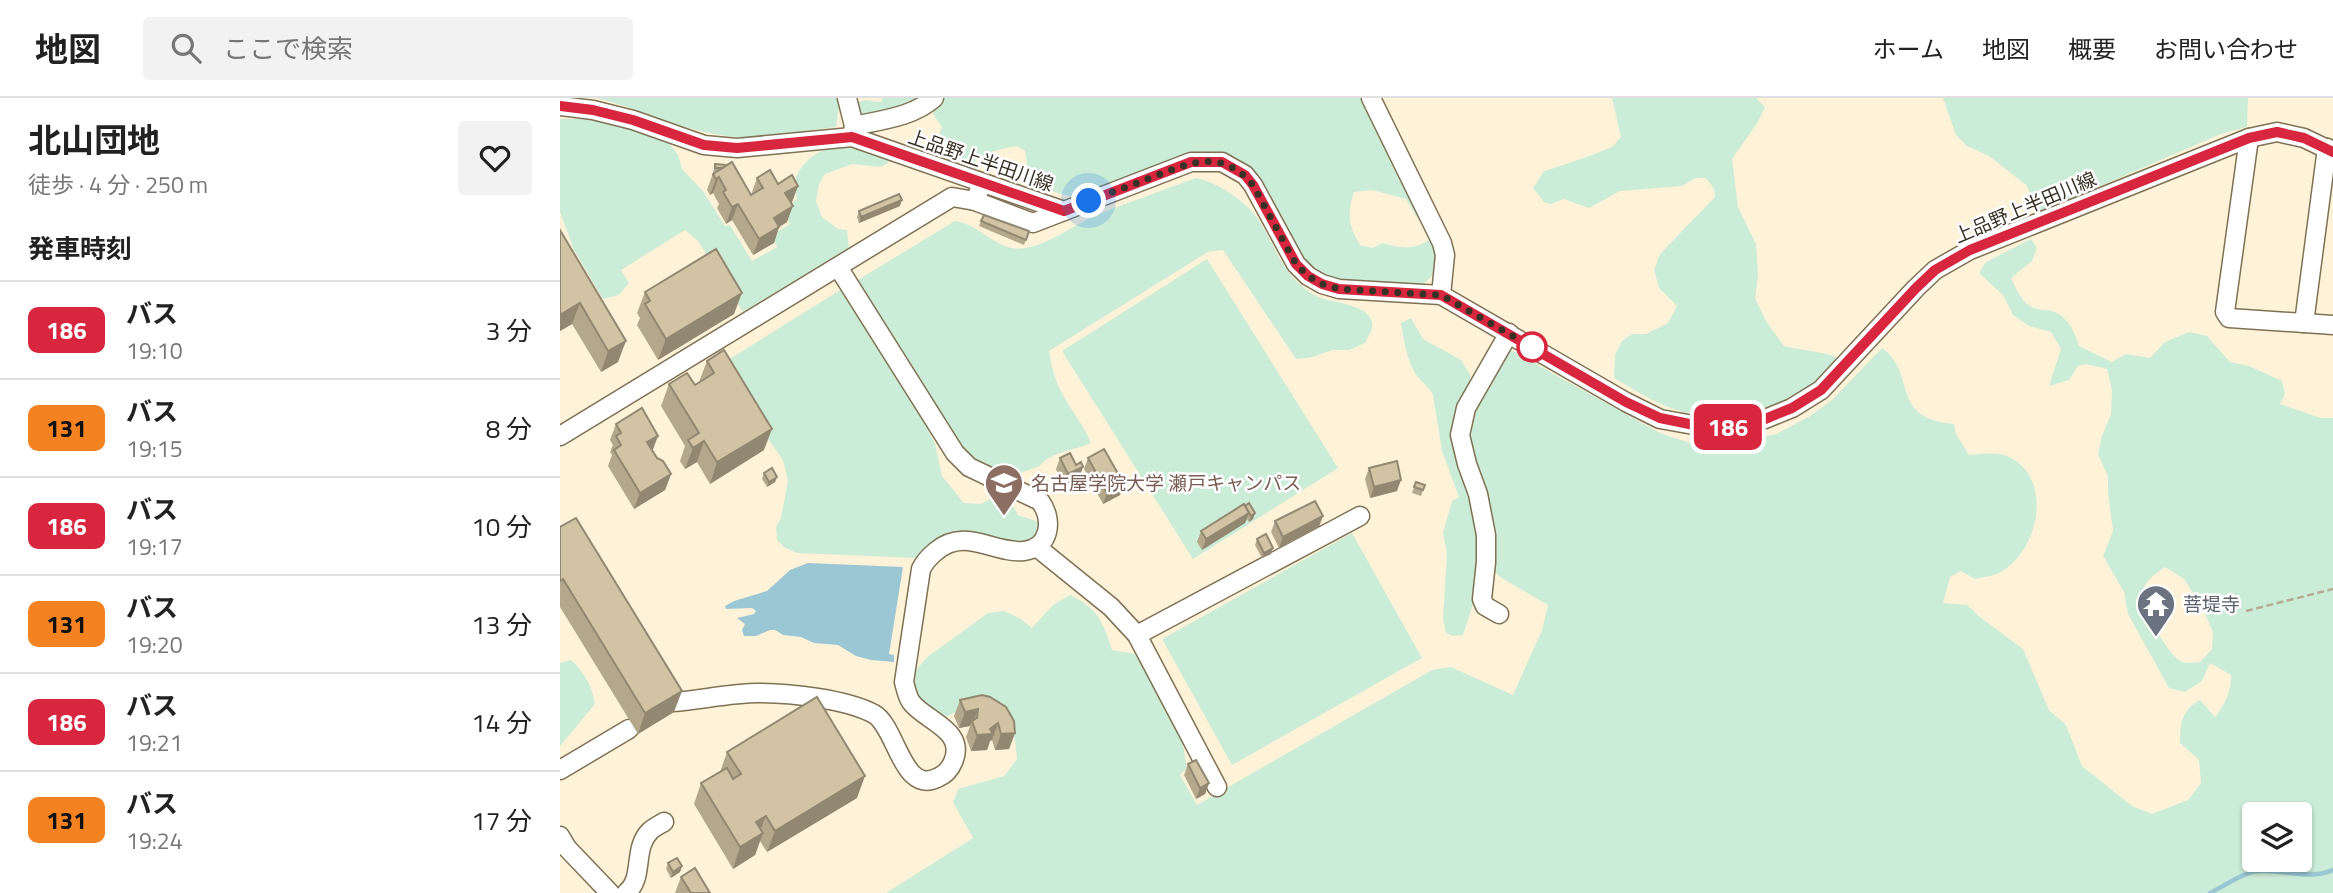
<!DOCTYPE html>
<html lang="ja">
<meta charset="utf-8">
<style>
body{margin:0;font-family:"Titillium Web","Noto Sans JP",sans-serif;background:#f2f2f2;color:#222;height:100vh;display:flex;flex-direction:column;font-size:26px;white-space:nowrap}
*{box-sizing:border-box;margin:0}
p{font-size:23px;color:#767676}
.icon{flex:none;width:38px;height:38px;fill:none;stroke:currentColor;stroke-width:2;stroke-linecap:round;stroke-linejoin:round}
.map{position:relative;flex:1;overflow:hidden}
.side{display:flex;flex-direction:column;background:#fff;width:560px}
.side>*{flex:none}
.badge{padding:0 14px;border-radius:10px;font-size:24px;line-height:46px}
.buttons{position:absolute;left:1682px;top:704px;display:grid;gap:14px}
.buttons a{display:grid;place-items:center;width:70px;height:70px;border-radius:7px;background:#fff;box-shadow:0 2px 5px #0004;font-size:35px}
.you{position:absolute;width:35px;height:35px;margin:-18px;border:5px solid #fff;border-radius:50%;background:#1a73e8;box-shadow:0 0 0 10px #1a73e833}
.map>.badge{position:absolute;translate:-50% -50%;box-shadow:0 0 0 4px #fff}
h2{padding:0 28px;font-size:26px;line-height:63px}
.round{display:grid;place-items:center;flex:none;width:74px;height:74px;border-radius:7px;background:#f2f2f2}
.headline{display:flex;align-items:center;justify-content:space-between;height:119px;padding:0 28px}
h1{font-size:33px;font-weight:700;line-height:52px}
ul{padding:0;list-style:none}
li{display:flex;align-items:center;gap:21px;height:98px;padding:0 28px;border-top:2px solid #e0e0e0}
li div{flex:1}
li b{display:block;font-size:26px}
li em{font-style:normal}
li .badge{min-width:77px;font-weight:700;text-align:center}
header{display:flex;align-items:center;gap:42px;box-sizing:border-box;height:98px;padding:0 35px;background:#fff;border-bottom:2px solid #e0e0e0}
header strong{font-size:33px}
nav{display:flex;gap:38px;margin-inline-start:auto;font-size:24px}
.search{width:490px;height:63px;background:#f2f2f2;display:flex;align-items:center;gap:18px;box-sizing:border-box;padding:0 24px;border-radius:7px;color:#767676;font-size:26px}
main{display:flex;flex:1;min-height:0}
.map>svg:first-child{display:block}
.green{fill:#cbedd7;fill-rule:evenodd}
.water{fill:#9ac7d3}
.lines{fill:none;stroke-linecap:round;stroke-linejoin:round}
.stream{stroke:#9ac7d3;stroke-width:4.5}
.minor-casing{stroke:#7f7154;stroke-width:21}
.path{stroke:#b5ab96;stroke-width:2.5;stroke-dasharray:7 3.5;stroke-linecap:butt}
.minor{stroke:#fff;stroke-width:18}
.wall{fill:#b4a88c}
.shaded-wall{fill:#928872}
.building{fill:#d1c3a3;stroke:#928872;stroke-width:2}
.line-casing{stroke:#fff;stroke-width:16}
.line{stroke:#d7263d;stroke-width:10}
.walk{stroke:#383226;stroke-width:7;stroke-dasharray:0 12.6}
.stop-dot{fill:#fff;stroke:#d7263d;stroke-width:3.5}
.labels{text-anchor:middle;stroke-width:5;stroke-linejoin:round;paint-order:stroke}
.street-label{font-size:19px;fill:#383226;stroke:#fff}
.education-label{font-size:19px;fill:#785e54;stroke:#fff;text-anchor:start}
.worship-label{font-size:19px;fill:#5b616d;stroke:#fff;text-anchor:start}
</style>
<header>
<strong>地図</strong>
<div class="search"><svg class="icon" aria-label="search" viewBox="0 0 24 24"><circle cx="10" cy="10" r="6"/><path d="M15 15l6 6"/></svg>ここで検索</div>
<nav><a>ホーム</a><a>地図</a><a>概要</a><a>お問い合わせ</a></nav>
</header>
<main>
<section class="side">
<div class="headline"><div><h1>北山団地</h1><p>徒歩 · 4 分 · 250 m</p></div><a class="round"><svg class="icon" aria-label="heart" viewBox="0 0 24 24"><path d="M12 20l-8-8c-3-5 5-10 8-4 3-6 11-1 8 4z"/></svg></a></div>
<h2>発車時刻</h2>
<ul>
<li><span class="badge" style="background:#d7263d;color:#fff">186</span><div><b>バス</b><p>19:10</p></div><em>3 分</em></li>
<li><span class="badge" style="background:#f58220;color:#111">131</span><div><b>バス</b><p>19:15</p></div><em>8 分</em></li>
<li><span class="badge" style="background:#d7263d;color:#fff">186</span><div><b>バス</b><p>19:17</p></div><em>10 分</em></li>
<li><span class="badge" style="background:#f58220;color:#111">131</span><div><b>バス</b><p>19:20</p></div><em>13 分</em></li>
<li><span class="badge" style="background:#d7263d;color:#fff">186</span><div><b>バス</b><p>19:21</p></div><em>14 分</em></li>
<li><span class="badge" style="background:#f58220;color:#111">131</span><div><b>バス</b><p>19:24</p></div><em>17 分</em></li>
</ul>
</section>
<div class="map">
<svg width="1773" height="795" viewBox="0 0 1773 795">
<rect width="100%" height="100%" fill="#fef2d8"/>
<g class="green">
<path d="M37 0H277L279 8 276 29C247 32 206 40 178 39 129 36 84 12 37 0Z"/>
<path d="M323 0H366L301 22 296 6 304 2 321 4Z"/>
<path d="M380 0H807L859 113 857 120 846 101 812 92 794 94C787 116 788 126 800 147L812 150 823 145C842 151 854 152 871 141 879 163 880 178 857 189 827 187 789 190 762 176 715 152 721 75 669 58 634 47 575 76 541 89 533 92 524 97 516 98 505 100 477 87 465 83L467 65 465 53 457 48C440 51 424 54 412 66L369 53 376 45 382 29 373 16 374 6Z"/>
<path d="M1052 0H1196L1205 9 1198 24 1172 61 1178 109 1196 146 1198 178 1195 200 1206 223 1224 248C1241 252 1259 253 1276 259V264C1270 272 1263 282 1254 288 1215 317 1158 328 1111 310 1091 303 1073 291 1054 280L1055 257 1062 243 1072 236H1086L1108 225 1117 208 1099 190 1094 172 1100 156 1155 99 1154 91 1146 80H1136L1122 88 1060 93 1029 110 1004 101 991 106 984 104 973 90 984 73C993 71 1048 52 1053 48 1056 45 1058 42 1061 39Z"/>
<path d="M1383 0H1688L1687 29 1661 36 1480 114 1466 87 1429 58 1407 48 1396 37Z"/>
<path d="M0 21H43L108 43 118 57 122 71 143 93 165 128 170 127 192 163 217 149 212 137 230 126 224 112 237 101C234 83 234 76 248 62 273 39 304 53 332 62L321 69 292 66 265 76 259 86 256 103 262 119 278 131 287 132 289 150 183 214 138 143 125 132 61 172 69 185 59 197 43 201 14 152 0 114Z"/>
<path d="M636 80C657 84 686 103 698 121 713 143 721 172 743 189 748 193 755 198 761 200 775 205 816 207 812 230 811 235 807 241 805 245L789 252H773L752 259 736 261 663 152 648 154 489 253C491 266 494 279 500 291 509 310 523 325 531 345 516 352 488 355 480 368L449 379 413 360 398 348 296 183 395 123C417 126 432 146 452 150 478 155 513 127 536 117 569 104 603 92 636 80Z"/>
<path d="M1471 141 1477 150 1472 163 1451 180C1455 188 1459 198 1466 205 1472 210 1478 212 1486 212 1506 214 1514 232 1519 248L1552 264 1566 256 1590 260 1605 244 1629 234 1647 238 1670 264 1689 268 1722 283 1725 296 1720 306 1761 320H1773V795H326L413 740 393 704 398 691 444 678 457 661 455 641 448 628 402 611 386 619 357 598 353 584 357 571 366 560 428 515 444 513 461 521 472 530 493 507 510 497C538 510 543 524 552 552L575 556 621 635 627 670 620 677 637 707 872 572 891 569 953 597 982 532 988 507 940 479 931 469 906 341 911 314 947 250 1100 335 1130 345 1180 344 1216 336 1250 318 1273 301 1322 250C1358 276 1328 320 1394 326L1396 336 1409 357C1420 356 1436 354 1447 358 1494 378 1480 452 1441 474 1434 478 1423 479 1415 481L1401 473 1390 479 1383 505 1407 507 1420 519 1463 551 1489 612 1506 627 1522 668 1572 708 1592 716 1628 702 1641 685 1639 662 1620 645C1620 626 1622 611 1640 602L1655 619C1665 606 1671 594 1671 577L1650 565 1642 583 1625 594 1609 590 1568 516 1564 494 1543 458 1553 433 1548 395V379L1538 356 1542 338 1551 316 1552 292 1547 271 1526 266 1518 268 1509 282 1489 288 1501 251 1491 234 1469 228 1453 217 1443 197 1419 175 1426 164ZM1605 469 1624 481 1642 509 1653 534 1652 551 1640 564C1635 564 1627 566 1623 564 1609 560 1580 508 1583 493 1585 482 1597 475 1605 469ZM1694 716H1740V761H1694Z"/>
<path d="M647 161 778 370 633 461 502 253Z"/>
<path d="M280 192 361 318 375 346 382 378 404 405 421 406 433 399 450 403 458 417 479 424 480 436 473 445 369 450 355 460 237 455 224 449 217 442 216 429 221 420 228 383 223 362 157 269Z"/>
<path d="M851 220 863 241 901 262 911 278 898 319 921 436 916 497 903 537 893 538 886 535 883 521 887 456 883 435 892 403 899 399 882 353 873 297C869 288 860 283 855 275 846 260 844 242 841 225Z"/>
<path d="M792 435 862 560 672 667 602 541Z"/>
<path d="M11 562C24 574 32 588 35 606L0 648V565Z"/>
</g>
<path class="water" d="M248 465 343 469 329 556 334 557V564L311 562 296 558 278 547 254 545 241 539 223 537 215 532H210L196 538H184L182 532 185 526 177 520 194 516 196 513 192 510 166 511 165 508 174 503 207 493 230 472Z"/>
<g class="lines">
<path class="stream" d="M1650 795C1665 788 1684 773 1701 773 1726 772 1749 782 1773 772"/>
<g class="minor-casing">
<g id="minor">
<path d="M287 0 294 28 292 39"/>
<path d="M811 0 882 145 885 157 881 197"/>
<path d="M0 8 33 12 73 22 144 47 177 50 292 39 504 113 631 64H662L685 77 693 87 736 166 748 178 762 186 779 191 881 197 1066 304 1100 321 1139 328 1171 329 1205 321 1232 310 1261 292 1356 190 1375 172 1410 152 1689 40 1717 34 1744 40 1773 54"/>
<path d="M294 28C321 22 353 19 374 0"/>
<path d="M1689 40 1665 214 1669 220 1773 227"/>
<path d="M419 93 415 103 473 125 504 113"/>
<path d="M1744 225 1767 50"/>
<path d="M0 338 392 99 415 103"/>
<path d="M478 450 551 509 577 537 657 689"/>
<path d="M939 516 925 508 922 501 926 464V437L918 396 907 366 900 337 906 310 949 235"/>
<path d="M577 537 800 418"/>
<path d="M113 604C141 602 170 595 198 595 230 595 286 601 314 616 337 629 342 699 379 679 386 676 390 671 393 664 407 632 365 623 351 604 347 598 346 591 344 584L361 471C365 463 369 459 375 454 405 428 433 456 464 453 490 450 494 422 480 403L409 369 395 355 278 169"/>
<path d="M0 672 69 631"/>
<path d="M0 738 7 750 50 795"/>
<path d="M66 795C85 780 72 751 90 733 93 730 99 727 104 724"/>
</g>
</g>
<path class="path" d="M1686 513 1773 491"/>
<use href="#minor" class="minor"/>
</g>
<g class="wall">
<path d="M155 66 191 97 197 80 218 86 238 88 232 104 231 105 227 124 219 129 214 145 193 157 172 122 166 126 157 110 159 106 153 95 150 97 147 92 153 75Z"/>
<path d="M340 108 299 125 297 119 299 113Z"/>
<path d="M421 123 469 133 464 147 419 128Z"/>
<path d="M0 132 58 264 41 274 12 226 0 233Z"/>
<path d="M85 194 174 216 98 262 77 227 80 220 77 215Z"/>
<path d="M147 263 204 352 150 386 137 364 125 371 120 363 125 348 101 308 109 286 135 287 139 284Z"/>
<path d="M56 326 93 353 97 360 111 376 105 392 74 411 48 368 52 357 50 354 53 347 50 342Z"/>
<path d="M500 360 519 380 504 387 496 371Z"/>
<path d="M528 360 560 397 543 406 524 371Z"/>
<path d="M809 370 837 393 810 400 805 381Z"/>
<path d="M204 375 217 379 215 384 207 389 202 381Z"/>
<path d="M856 384 865 387 861 398 852 395Z"/>
<path d="M685 408 695 415 693 421 689 424 687 421 685 425 642 452 637 444 641 433Z"/>
<path d="M715 423 759 429 719 450 711 434Z"/>
<path d="M0 429 114 614 78 636 0 509Z"/>
<path d="M697 441 713 450 711 456 702 460 695 447Z"/>
<path d="M400 602 455 635 449 651 435 652 432 642 430 643 427 652 411 653 406 639 410 628 399 630 394 618Z"/>
<path d="M167 654 297 700 207 754 200 743 195 757 173 771 134 706 141 685 160 674Z"/>
<path d="M628 666 649 685 645 696 636 701 624 677Z"/>
<path d="M108 765 122 768 120 774 111 780 106 771Z"/>
<path d="M121 779 150 795H115Z"/>
</g>
<g class="shaded-wall">
<path d="M159 79 153 95 150 97 156 81Z"/>
<path d="M238 88 232 104 219 111 225 95Z"/>
<path d="M342 102 340 108 299 125 301 119Z"/>
<path d="M178 106 172 122 166 126 172 109Z"/>
<path d="M233 108 227 124 208 136 214 120Z"/>
<path d="M219 129 214 145 193 157 199 141Z"/>
<path d="M182 195 174 216 98 262 106 241Z"/>
<path d="M20 205 12 226 0 233V217Z"/>
<path d="M66 243 58 264 41 274 48 253Z"/>
<path d="M212 331 204 352 150 386 157 364Z"/>
<path d="M98 338 92 354 87 344Z"/>
<path d="M144 343 137 364 125 371 133 350Z"/>
<path d="M523 369 519 380 504 387 508 376Z"/>
<path d="M111 376 105 392 74 411 80 395Z"/>
<path d="M217 379 215 384 207 389 209 384Z"/>
<path d="M841 382 837 393 810 400 814 389Z"/>
<path d="M564 386 560 397 543 406 547 395Z"/>
<path d="M689 415 685 425 642 452 646 441Z"/>
<path d="M695 415 693 421 689 424 691 418Z"/>
<path d="M763 418 759 429 719 450 723 439Z"/>
<path d="M713 450 711 456 702 460 704 455Z"/>
<path d="M122 593 114 614 78 636 85 615Z"/>
<path d="M418 611 413 626 412 623 410 628 399 630 405 614Z"/>
<path d="M438 625 432 642 430 643 427 652 411 653 417 637 430 631Z"/>
<path d="M455 635 449 651 435 652 441 636Z"/>
<path d="M305 678 297 700 207 754 215 733Z"/>
<path d="M649 685 645 696 636 701 640 690Z"/>
<path d="M206 718 198 738 203 735 195 757 173 771 180 749 196 724Z"/>
<path d="M122 768 120 774 111 780 113 774Z"/>
</g>
<g class="building">
<path d="M172 64 191 97 203 90 197 80 210 72 218 86 232 77 238 88 225 95 233 108 214 120 219 129 199 141 178 106 172 109 163 94 166 92 159 79 156 81 153 76Z"/>
<path d="M155 66 167 67 162 70H155Z"/>
<path d="M339 96 342 102 301 119 299 113Z"/>
<path d="M424 117 469 133 466 142 421 123Z"/>
<path d="M0 132 66 243 48 253 20 205 0 217Z"/>
<path d="M156 151 182 195 106 241 85 206 90 203 85 194Z"/>
<path d="M164 252 212 331 157 364 144 343 133 350 128 342 139 335 109 286 127 275 135 287 154 275 147 263Z"/>
<path d="M82 310 98 338 87 344 97 360 103 363 111 376 80 395 54 352 61 347 56 338 61 335 56 326Z"/>
<path d="M544 351 564 386 547 395 528 360Z"/>
<path d="M510 355 516 367 521 364 523 369 508 376 500 360Z"/>
<path d="M837 363 841 382 814 389 809 370Z"/>
<path d="M212 370 217 379 209 384 204 375Z"/>
<path d="M856 384 865 387 863 392 854 389Z"/>
<path d="M755 403 763 418 723 439 715 423Z"/>
<path d="M689 405 695 415 691 418 685 408Z"/>
<path d="M684 406 689 415 646 441 641 433Z"/>
<path d="M16 420 122 593 85 615 3 481 0 483V429Z"/>
<path d="M706 436 713 450 704 455 697 441Z"/>
<path d="M422 597 430 599 446 609 454 623 455 635 441 636 438 625 430 631 433 636 417 637 412 623 417 620 418 611 405 614 400 602Z"/>
<path d="M257 599 305 678 215 733 206 718 196 724 203 735 180 749 141 685 167 670 173 681 181 676 167 654Z"/>
<path d="M636 662 649 685 640 690 628 666Z"/>
<path d="M117 760 122 768 113 774 108 765Z"/>
<path d="M135 770 150 795H131L121 779Z"/>
</g>
<g class="lines">
<g class="line-casing">
<path id="line" d="M0 8 33 12 73 22 144 47 177 50 292 39 504 113 631 64H662L685 77 693 87 736 166 748 178 762 186 779 191 881 197 1066 304 1100 320 1139 328 1171 329 1205 321 1232 310 1261 292 1356 190 1375 172 1410 152 1689 40 1717 34 1744 40 1773 54"/>
</g>
<use href="#line" class="line"/>
<path class="walk" d="M529 103C549 95 570 88 590 80 629 65 661 49 693 87L736 166 748 178 762 186 779 191 881 197 972 249"/>
</g>
<defs>
<g id="university-pin" transform="scale(2.0125)"><path d="M0 17L-7.5 6A9.5 9.5 0 1 1 7.5 6Z" fill="#8d6e63" stroke="#fff"/><path d="M0-5L7-2L0 1L-7-2ZM-4 1L0 2.5L4 1V4Q0 6-4 4Z" fill="#fff"/></g>
<g id="temple-pin" transform="scale(2.0125)"><path d="M0 17L-7.5 6A9.5 9.5 0 1 1 7.5 6Z" fill="#6b7280" stroke="#fff"/><path d="M0-6L5-2H3V0L6.5 2.5H4V6H1.5V3h-3V6H-4V2.5H-6.5L-3 0V-2H-5Z" fill="#fff"/></g>
</defs>
<g fill-rule="evenodd">
<use href="#university-pin" x="444" y="385"/>
<use href="#temple-pin" x="1596" y="506"/>
</g>
<circle class="stop-dot" cx="972" cy="249" r="14"/>
<g class="labels">
<g class="street-label">
<text transform="translate(421 62) rotate(19)" y="7">上品野上半田川線</text>
<text transform="translate(1465 109) rotate(-23)" y="7">上品野上半田川線</text>
</g>
<g class="education-label">
<text x="471" y="392">名古屋学院大学 瀬戸キャンパス</text>
</g>
<g class="worship-label">
<text x="1623" y="513">菩堤寺</text>
</g>
</g>
</svg>
<div class="buttons">
<a><svg class="icon" aria-label="layers" viewBox="0 0 24 24"><path d="M12 4l9 5-9 5-9-5zM3 14l9 5 9-5"/></svg></a>
</div>
<div class="you" style="left:529px;top:103px"></div>
<b class="badge" style="left:1168px;top:329px;background:#d7263d;color:#fff">186</b>
</div>
</main>
